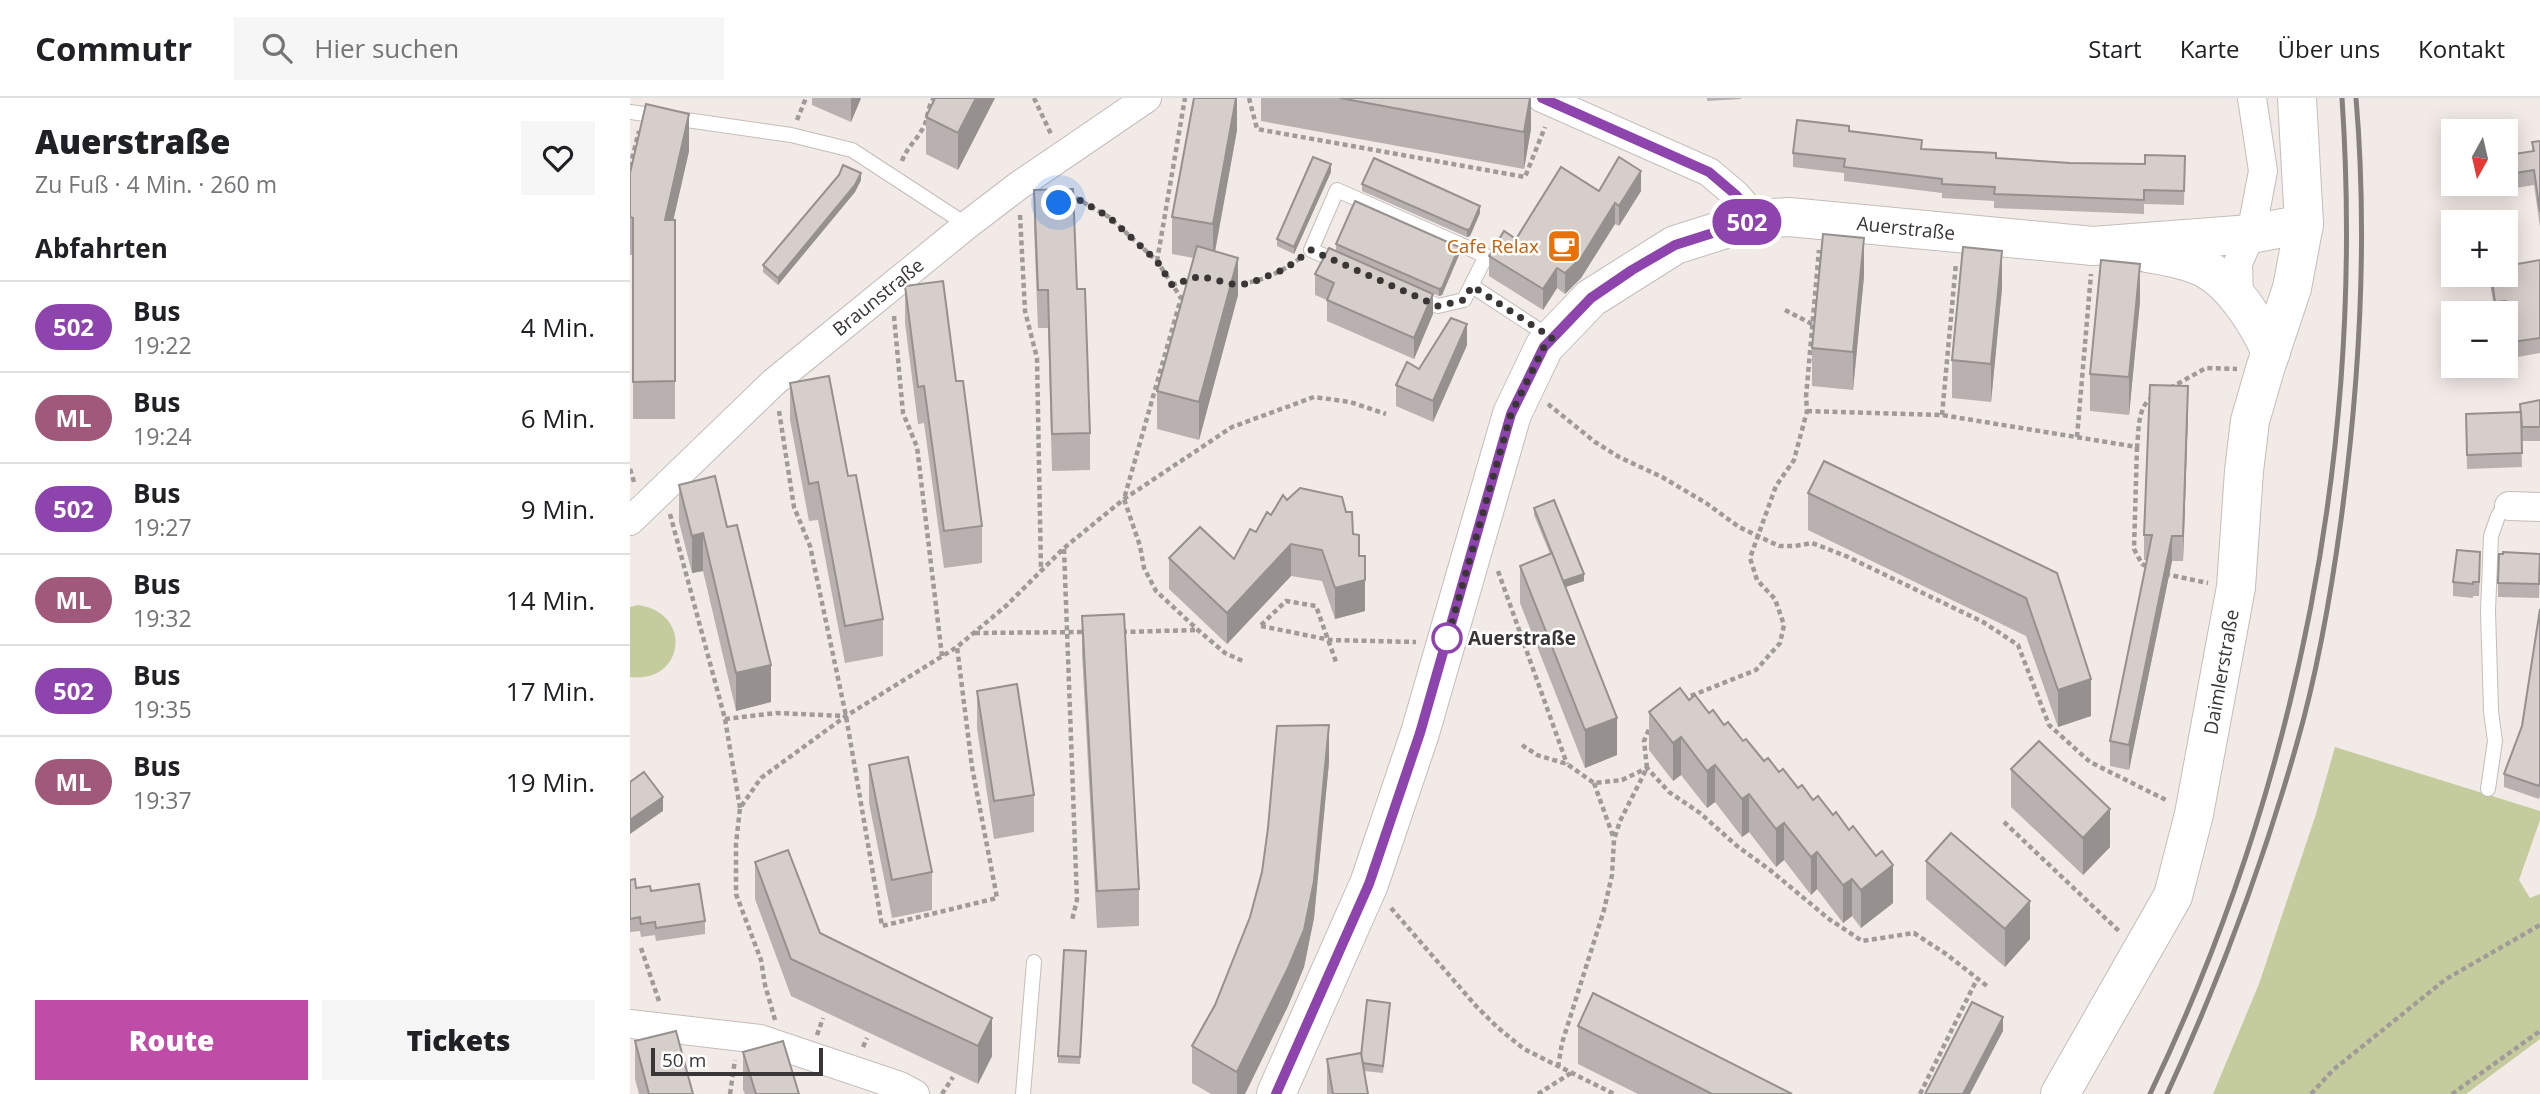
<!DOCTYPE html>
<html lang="de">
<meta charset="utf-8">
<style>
body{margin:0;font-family:"Open Sans",sans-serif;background:#f6f6f6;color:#202124;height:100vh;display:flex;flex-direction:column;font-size:26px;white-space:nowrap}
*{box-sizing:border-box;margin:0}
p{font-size:23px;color:#757577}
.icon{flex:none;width:38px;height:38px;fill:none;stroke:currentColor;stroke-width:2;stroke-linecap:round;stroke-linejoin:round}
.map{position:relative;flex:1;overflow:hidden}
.panel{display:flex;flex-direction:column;background:#fff;width:630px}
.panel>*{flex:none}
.badge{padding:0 14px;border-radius:23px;font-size:24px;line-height:46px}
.needle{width:46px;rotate:188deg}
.fabs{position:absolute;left:1811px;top:21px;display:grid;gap:14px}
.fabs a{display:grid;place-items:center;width:77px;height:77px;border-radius:0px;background:#fff;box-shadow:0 4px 18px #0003;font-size:35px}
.scale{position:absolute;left:21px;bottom:18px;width:172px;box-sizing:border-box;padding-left:7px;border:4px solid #393635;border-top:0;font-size:19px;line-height:24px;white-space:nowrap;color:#393635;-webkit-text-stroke:5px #fff;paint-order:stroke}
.you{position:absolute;width:35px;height:35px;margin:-18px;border:5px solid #fff;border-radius:50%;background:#1a73e8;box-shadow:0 0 0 10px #1a73e833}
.map>.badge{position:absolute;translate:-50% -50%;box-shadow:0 0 0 4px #fff}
h2{padding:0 35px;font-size:26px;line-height:63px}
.round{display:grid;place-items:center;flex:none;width:74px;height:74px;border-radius:0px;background:#f6f6f6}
.summary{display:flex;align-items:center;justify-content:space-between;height:119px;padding:0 35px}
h1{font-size:33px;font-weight:800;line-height:52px}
.action{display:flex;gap:14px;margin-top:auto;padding:14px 35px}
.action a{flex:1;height:80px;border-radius:0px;background:#bf4ca6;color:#fff;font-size:28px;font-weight:800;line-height:80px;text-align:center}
.action a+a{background:#f6f6f6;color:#202124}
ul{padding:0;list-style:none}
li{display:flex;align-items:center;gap:21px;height:91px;padding:0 35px;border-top:2px solid #e0e0e0}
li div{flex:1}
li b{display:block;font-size:26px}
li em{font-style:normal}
li .badge{min-width:77px;font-weight:700;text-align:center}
header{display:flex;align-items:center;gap:42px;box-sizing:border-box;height:98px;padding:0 35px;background:#fff;border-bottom:2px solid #e0e0e0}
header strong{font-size:33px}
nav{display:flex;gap:38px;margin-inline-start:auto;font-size:24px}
.search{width:490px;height:63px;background:#f6f6f6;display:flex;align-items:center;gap:18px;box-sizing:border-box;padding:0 24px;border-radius:0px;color:#757577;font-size:26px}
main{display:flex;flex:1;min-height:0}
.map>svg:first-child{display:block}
.park{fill:#c4cc9e}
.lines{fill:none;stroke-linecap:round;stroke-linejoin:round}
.lane-casing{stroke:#c4bdba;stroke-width:16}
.street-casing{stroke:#c4bdba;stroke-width:30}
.secondary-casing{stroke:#c4bdba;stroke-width:40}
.path{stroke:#a09a98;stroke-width:4.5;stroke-dasharray:5 3.5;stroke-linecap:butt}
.lane{stroke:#fff;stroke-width:14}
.street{stroke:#fff;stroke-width:28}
.secondary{stroke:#fff;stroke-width:38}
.rail{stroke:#85807e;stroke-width:5}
.wall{fill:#b8b1af}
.shaded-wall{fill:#96908e}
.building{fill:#d6cecb;stroke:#96908e;stroke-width:2}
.line-casing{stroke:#fff;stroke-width:16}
.line{stroke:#8e44ad;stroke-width:10}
.walk{stroke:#393635;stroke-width:7;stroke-dasharray:0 12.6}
.stop-dot{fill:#fff;stroke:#8e44ad;stroke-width:3.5}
.labels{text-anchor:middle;stroke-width:5;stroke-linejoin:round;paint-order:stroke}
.street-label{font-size:19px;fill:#393635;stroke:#fff}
.food-label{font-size:19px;fill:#c56008;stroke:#fff;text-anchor:end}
.stop-label{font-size:19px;font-weight:bold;fill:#393635;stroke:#fff;text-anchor:start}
</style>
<header>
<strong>Commutr</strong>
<div class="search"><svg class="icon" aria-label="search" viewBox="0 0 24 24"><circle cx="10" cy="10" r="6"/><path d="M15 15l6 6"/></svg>Hier suchen</div>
<nav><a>Start</a><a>Karte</a><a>Über uns</a><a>Kontakt</a></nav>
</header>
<main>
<section class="panel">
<div class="summary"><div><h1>Auerstraße</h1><p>Zu Fuß · 4 Min. · 260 m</p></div><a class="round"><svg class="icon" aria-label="heart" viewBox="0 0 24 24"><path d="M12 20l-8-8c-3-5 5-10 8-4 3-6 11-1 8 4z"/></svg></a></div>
<h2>Abfahrten</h2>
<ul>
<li><span class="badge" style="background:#8e44ad;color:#fff">502</span><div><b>Bus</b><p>19:22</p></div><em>4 Min.</em></li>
<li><span class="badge" style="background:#a0587b;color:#fff">ML</span><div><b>Bus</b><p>19:24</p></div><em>6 Min.</em></li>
<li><span class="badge" style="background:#8e44ad;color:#fff">502</span><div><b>Bus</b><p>19:27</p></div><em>9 Min.</em></li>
<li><span class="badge" style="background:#a0587b;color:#fff">ML</span><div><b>Bus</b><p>19:32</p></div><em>14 Min.</em></li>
<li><span class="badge" style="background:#8e44ad;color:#fff">502</span><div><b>Bus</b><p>19:35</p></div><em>17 Min.</em></li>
<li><span class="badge" style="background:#a0587b;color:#fff">ML</span><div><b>Bus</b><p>19:37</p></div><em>19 Min.</em></li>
</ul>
<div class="action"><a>Route</a><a>Tickets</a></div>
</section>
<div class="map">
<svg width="1910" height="996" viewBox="0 0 1910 996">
<rect width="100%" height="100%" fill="#f2eae7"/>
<g class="park">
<path d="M8 507C64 515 54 586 0 579V509Z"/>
<path d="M1705 649 1910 713V722L1889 782 1900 800 1910 796V941L1836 996H1583L1629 886 1686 716Z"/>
</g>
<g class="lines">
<g class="lane-casing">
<g id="lane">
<path d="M0 14 161 37 222 52 337 127"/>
<path d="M707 92 856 158 834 202 808 208 681 152Z"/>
<path d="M842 188 920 239"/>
<path d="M1858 691 1865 643 1861 613 1858 513 1861 438 1868 418 1873 411 1879 408"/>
<path d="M393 996 404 864"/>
</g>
</g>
<g class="street-casing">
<g id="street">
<path d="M912 0 1079 74 1106 97 1127 121"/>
<path d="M1609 200 1608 165 1621 136 1633 73 1622 0"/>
<path d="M1879 408 1910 409"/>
<path d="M0 423 144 284 337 127 388 88 517 0"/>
<path d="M0 926 130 941 270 988 285 996"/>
</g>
</g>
<g class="secondary-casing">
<g id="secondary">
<path d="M1517 155C1537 158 1558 162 1576 171 1604 186 1628 226 1641 254"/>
<path d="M646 996 739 786 790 635 882 316 914 249 961 200 1045 147 1127 121 1159 119 1463 148 1621 136 1674 126"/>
<path d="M1430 996 1543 798 1564 716 1606 489 1614 373 1620 323 1635 271 1662 190 1674 126 1667 0"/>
</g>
</g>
<g class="path">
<path d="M404 0 421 36"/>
<path d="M619 0 627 31 895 79 915 29"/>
<path d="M167 22 176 0"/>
<path d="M272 63C277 49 288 41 294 28 299 18 297 9 304 0"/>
<path d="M0 69 9 33"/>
<path d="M439 99 441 97 479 119 527 163 551 200 494 401 510 448 514 470 526 493 568 532 595 555 615 564"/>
<path d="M390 117 395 213 407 260 411 473"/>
<path d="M527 163 555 0"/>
<path d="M603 186C627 186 650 175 669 161"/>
<path d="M542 187 561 181"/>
<path d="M1155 212 1182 226"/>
<path d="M264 218 273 315 287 349 312 558"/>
<path d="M1540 290 1576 270 1607 271"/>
<path d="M918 306 965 344 989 359 1032 379 1076 405 1109 429 1149 448H1165L1182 445 1216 458 1353 524 1388 547 1419 627 1460 664 1538 703"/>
<path d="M149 313 164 409 180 448 216 618 252 828 367 800 342 669 327 549"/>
<path d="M1177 313 1312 317 1507 349C1509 333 1507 308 1523 299"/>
<path d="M1312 317 1326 165"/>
<path d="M1447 339 1461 176"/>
<path d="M1507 349 1504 451 1512 466 1520 470"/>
<path d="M0 371 5 387"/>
<path d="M40 416 95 621 110 710"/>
<path d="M434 451 447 802 442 822"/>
<path d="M868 473 937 666"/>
<path d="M1535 476 1578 485"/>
<path d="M631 527 656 503 686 508 706 564"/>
<path d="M631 528 700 542 786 544"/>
<path d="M492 534 567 532"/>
<path d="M345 535 455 534"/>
<path d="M1053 601 1126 572 1150 545 1154 527 1145 501 1127 482 1120 460 1146 388 1164 362 1177 313 1176 299 1189 152"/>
<path d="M95 621 146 615 215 618"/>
<path d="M892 647 907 657 937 666 964 685 992 682 1017 670 1039 694 1070 715 1107 748 1140 772 1199 821 1232 843 1284 835 1316 856 1357 888"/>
<path d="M964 685 984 741"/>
<path d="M1374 724 1490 834"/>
<path d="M761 810 846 908 867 929 894 951 984 996"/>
<path d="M11 850 30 906"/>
<path d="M145 922 135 887 131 862 106 796V746L110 710 131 680 216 618 327 549 377 507 434 450 494 401 602 329 684 299 720 304 756 316"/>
<path d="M187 937 193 920"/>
<path d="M233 949 237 940"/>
<path d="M928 969 932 945 974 812 982 777 984 742 990 723 1017 670 1014 643 1020 629"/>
<path d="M100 996 105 962"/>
<path d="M312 996 323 979"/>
<path d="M908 996 941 975"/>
<path d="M1290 996 1347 881"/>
<path d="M1681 996 1703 972 1816 881 1910 827"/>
<path d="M1822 996 1910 933"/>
</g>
<use href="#lane" class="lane"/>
<use href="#street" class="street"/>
<use href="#secondary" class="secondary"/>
<g class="rail">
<path d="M1520 996C1669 685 1735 344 1712 0"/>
<path d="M1537 996C1589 883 1633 765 1667 645 1688 572 1701 496 1711 422 1730 281 1738 141 1726 0"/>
</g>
</g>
<g class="wall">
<path d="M182 0H231L221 24 182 7Z"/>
<path d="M365 0 328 72 296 56V19Z"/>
<path d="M607 0V32L585 154 608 197 569 342 527 331V293L564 160 542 156V119Z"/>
<path d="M631 0H901V31L894 71 631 23Z"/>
<path d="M1077 0H1111V1L1077 3Z"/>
<path d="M1219 33 1292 51 1366 60 1440 65 1515 66 1555 58 1554 107 1514 106V116L1364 110V103L1312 100V95L1214 83V75L1163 69V55Z"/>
<path d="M1910 43V129L1904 87 1886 90 1884 71V56L1902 53V44Z"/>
<path d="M59 53 43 122H45V321H3V157H0V75Z"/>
<path d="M701 74 664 156 647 148V141Z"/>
<path d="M231 82 225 94 148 187 133 174V167Z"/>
<path d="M732 86 850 115 840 138 837 139 732 93Z"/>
<path d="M404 92 447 191 460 335V372L422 373 418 230H408L404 130Z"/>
<path d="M969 93H1011L989 128 985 126 951 180 935 196 927 190 913 212 859 178V158Z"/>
<path d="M706 146 829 157 812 197 809 198 706 153Z"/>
<path d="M1910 162V255L1882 260 1876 215H1865L1860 186V177H1876Z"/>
<path d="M685 176 803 216 784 261 697 223V202L685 197Z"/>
<path d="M1234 178 1223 292 1182 288V250Z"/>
<path d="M275 188 326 283 352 428V465L314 470 294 325 288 326 275 225Z"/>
<path d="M1372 190 1361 304 1322 300V262Z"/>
<path d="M1510 203 1499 317 1460 313V276Z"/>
<path d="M837 247 803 324 766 308V287L789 271Z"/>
<path d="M160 285 218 378 253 521V558L215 565 188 422 179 423 160 322Z"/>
<path d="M1910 302V343H1892L1891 333 1892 369 1837 371 1836 330 1890 314V306Z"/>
<path d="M1558 314 1553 463H1542L1499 672 1480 668V643L1517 462H1514V437Z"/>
<path d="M85 378 141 604 106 613 73 473 62 475 49 424V387Z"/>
<path d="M1178 395 1427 475 1461 618 1428 629 1396 538 1178 432Z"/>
<path d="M657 402 723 436 729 458 735 513 705 521 692 483 661 478 597 546 539 491V460L604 461 641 417Z"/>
<path d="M904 410 954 483 935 489 987 657 955 670 890 505V468L920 456 904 417Z"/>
<path d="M1910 456 1909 500 1868 499V485Z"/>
<path d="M1850 468 1849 498H1843V500L1823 498V484Z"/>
<path d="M1910 511V698L1909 701 1874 689V676L1892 628Z"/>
<path d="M452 518 509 791V828L467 830 452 556Z"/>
<path d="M347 593 404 697V734L364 741 347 630Z"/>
<path d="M1059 602 1094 627 1134 663 1168 690 1263 805 1231 830 1222 818 1213 825 1187 791 1181 797 1154 762 1146 769 1119 734 1112 739 1085 704 1077 710 1051 677 1043 683 1019 652V614Z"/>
<path d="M699 664 684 820 674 869 658 908 615 996H581L562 985V948L585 907Z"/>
<path d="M239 667 302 774V812L262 820 239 705Z"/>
<path d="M1381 671 1480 749 1453 777 1381 709Z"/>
<path d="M1296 763 1400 841 1375 869 1296 801Z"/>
<path d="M125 764 190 835 362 958 348 986 161 898 125 801Z"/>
<path d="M0 782 6 790 21 793 75 823V836L26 843 25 837 11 839 10 833 0 834Z"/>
<path d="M456 860 450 966 428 965V958Z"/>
<path d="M760 912 753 975 734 973 738 996H697V961L731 958Z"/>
<path d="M948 928 1162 996H1008L948 966Z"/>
<path d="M5 943 63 996H9L5 981Z"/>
<path d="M113 954 169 996H115L113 992Z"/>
</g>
<g class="shaded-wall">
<path d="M221 0H231L221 24Z"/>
<path d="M346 0H365L328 72V35Z"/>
<path d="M606 0H607V32L583 164V126Z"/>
<path d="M900 0H901V31L894 71V34Z"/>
<path d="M59 16V53L35 159V122Z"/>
<path d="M701 66V74L664 156V149Z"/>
<path d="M1011 73V93L989 128V108Z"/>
<path d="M231 75V82L225 94 148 187V180Z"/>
<path d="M985 105V126L951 180 935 196V175Z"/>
<path d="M850 108V115L840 138 837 139V132Z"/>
<path d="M1234 140V178L1223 292V254Z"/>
<path d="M829 149V157L812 197 809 198V191Z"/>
<path d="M1372 153V190L1361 304V266Z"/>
<path d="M608 160V197L569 342V304Z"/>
<path d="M1510 166V203L1499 317V279Z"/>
<path d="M927 170V190L913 212V191Z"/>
<path d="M803 196V216L784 261V240Z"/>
<path d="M837 226V247L803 324V303Z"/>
<path d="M1558 288V314L1553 463V438Z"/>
<path d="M73 435V473L62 475V438Z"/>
<path d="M1542 438V463L1499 672V647Z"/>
<path d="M661 446V478L597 546V515Z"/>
<path d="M954 476V483L933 490V483Z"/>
<path d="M735 482V513L705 521V490Z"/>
<path d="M141 567V604L106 613V575Z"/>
<path d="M1461 581V618L1428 629V592Z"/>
<path d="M987 620V657L955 670V632Z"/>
<path d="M699 627V664L684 820 674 869 658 908 615 996H607V974Z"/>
<path d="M1051 639V677L1043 683V645Z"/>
<path d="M1085 667V704L1077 710V673Z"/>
<path d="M1119 696V734L1112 739V701Z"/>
<path d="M33 699V713L0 736V722Z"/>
<path d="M1480 711V749L1453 777V740Z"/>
<path d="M1154 725V762L1146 769V731Z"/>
<path d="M1187 754V791L1181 797V759Z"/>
<path d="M1263 767V805L1231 830V792Z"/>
<path d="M1222 781V818L1213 825V787Z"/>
<path d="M1400 803V841L1375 869V831Z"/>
<path d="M1373 919V933L1340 996H1333Z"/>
<path d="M362 920V958L348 986V948Z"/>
</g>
<g class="building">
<path d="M305 0H346L328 35 296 19Z"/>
<path d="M564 0H606L583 126 542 119Z"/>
<path d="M710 0H900L894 34Z"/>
<path d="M16 6 59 16 35 122H45V283L3 284V120L0 119V75Z"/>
<path d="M1167 22 1219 28V33L1292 42 1291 51 1366 55V60L1440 65 1515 66V57L1555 58 1554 93 1514 92V102L1364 96 1365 89 1312 86V81L1214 69 1215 61 1163 55Z"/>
<path d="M1910 43V114L1904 72 1886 75 1884 56 1904 53 1902 44Z"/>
<path d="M683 59 701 66 664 149 647 141Z"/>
<path d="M989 59 1011 73 989 108 985 105 951 160 935 175 927 170 913 191 859 158 874 133 886 141 931 69 969 93Z"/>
<path d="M744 60 850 108 840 131 837 132 732 86Z"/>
<path d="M213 67 231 75 225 87 148 180 133 167 209 77Z"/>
<path d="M443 91 447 191H455L460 335 422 336 418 192H408L404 92Z"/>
<path d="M725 103 829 149 812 190 809 191 706 146Z"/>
<path d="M1193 136 1234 140 1223 254 1182 250Z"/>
<path d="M567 148 608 160 569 304 527 293Z"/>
<path d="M1333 149 1372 153 1361 266 1322 262Z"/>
<path d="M699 150 803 196 784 240 697 202 704 185 685 176Z"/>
<path d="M1471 162 1510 166 1499 279 1460 276Z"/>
<path d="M1910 162V240L1882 244 1876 203 1865 204 1861 177H1876V168Z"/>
<path d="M313 183 326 283H333L352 428 314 433 294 288 288 289 275 188Z"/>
<path d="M821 220 837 226 803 303 766 287 777 264 789 271Z"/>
<path d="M199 278 218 378 226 377 253 521 215 528 188 384 179 386 160 285Z"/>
<path d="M1520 287 1558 288 1553 438H1542L1499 647 1480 643 1522 437H1514Z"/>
<path d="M1910 302V329H1892L1890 306Z"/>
<path d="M1891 314 1892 355 1837 357 1836 316Z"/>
<path d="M1194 363 1427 475 1461 581 1428 592 1396 500 1178 395Z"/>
<path d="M85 378 97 429 107 427 141 567 106 575 73 435 62 438 49 387Z"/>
<path d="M670 390 712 399 716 414H722L723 436 729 437V458H735V482L705 490 692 452 661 446 597 515 539 460 570 429 604 461 620 431 626 434 637 414 641 417 653 397 657 402Z"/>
<path d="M924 402 954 476 933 483 904 410Z"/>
<path d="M1827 452 1850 454 1849 484H1843V486L1823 484Z"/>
<path d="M1873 454 1910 456 1909 486 1868 485 1869 456H1873Z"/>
<path d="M922 455 987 620 955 632 890 468Z"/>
<path d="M1910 511V685L1909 688 1874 676 1892 628Z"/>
<path d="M494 516 509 791 467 793 452 518Z"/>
<path d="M387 586 404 697 364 703 347 593Z"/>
<path d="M1050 590 1059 602 1065 597 1079 615 1083 612 1094 627 1098 624 1113 643 1116 641 1134 663 1138 660 1149 674 1153 671 1168 690 1172 687 1183 702 1188 698 1203 717 1206 714 1219 732 1223 728 1246 758 1252 753 1263 767 1231 792 1222 781 1213 787 1187 754 1181 759 1154 725 1146 731 1119 696 1112 701 1085 667 1077 673 1051 639 1043 645 1019 614Z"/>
<path d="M699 627 684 783 674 832 658 870 607 974 562 948 585 907 620 819 632 774 638 730 647 628Z"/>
<path d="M1409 643 1480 711 1453 740 1381 671Z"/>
<path d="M278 659 302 774 262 782 239 667Z"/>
<path d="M14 674 33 699 0 722V684Z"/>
<path d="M1321 735 1400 803 1375 831 1296 763Z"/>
<path d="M158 752 190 835 362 920 348 948 161 861 125 764Z"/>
<path d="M5 781 6 790 20 788 21 793 69 786 75 823 26 830 25 824 11 826 10 819 0 821V782Z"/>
<path d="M434 852 456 853 450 959 428 958Z"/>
<path d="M963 895 1162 996H1082L948 928Z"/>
<path d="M737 902 760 905 753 968 733 965 731 958Z"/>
<path d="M1342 904 1373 919 1333 996H1295Z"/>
<path d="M46 933 63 996H19L5 943Z"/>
<path d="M153 943 169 996H126L113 954Z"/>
<path d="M731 955 738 996H703L697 961Z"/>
</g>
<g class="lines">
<g class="line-casing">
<path id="line" d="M646 996 739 786 790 635 881 316 914 249 961 200 1002 172 1045 147 1127 121 1106 97 1079 74 912 0"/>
</g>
<use href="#line" class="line"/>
<path class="walk" d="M429 105 441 97 479 119 527 163 542 187 570 178 602 186H618L655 171 681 152 808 208 834 202 842 188 922 240 914 249 881 316 816 545 817 540"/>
</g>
<defs>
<g id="cafe-square" transform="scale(1.75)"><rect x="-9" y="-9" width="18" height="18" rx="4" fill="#e8710a" stroke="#fff"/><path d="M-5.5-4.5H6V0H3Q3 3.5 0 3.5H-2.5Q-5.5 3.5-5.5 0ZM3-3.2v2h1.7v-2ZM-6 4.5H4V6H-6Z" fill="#fff"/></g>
</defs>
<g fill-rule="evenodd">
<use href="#cafe-square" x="934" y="148"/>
</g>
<circle class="stop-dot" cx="817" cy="540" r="14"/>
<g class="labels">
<g class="street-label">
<text transform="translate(1276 130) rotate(6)" y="7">Auerstraße</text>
<text transform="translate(248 199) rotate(-39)" y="7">Braunstraße</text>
<text transform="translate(1591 574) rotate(-80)" y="7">Daimlerstraße</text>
</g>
<g class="food-label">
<text x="909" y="155">Cafe Relax</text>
</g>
<g class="stop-label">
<text x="838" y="547">Auerstraße</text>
</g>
</g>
</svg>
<div class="fabs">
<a><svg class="needle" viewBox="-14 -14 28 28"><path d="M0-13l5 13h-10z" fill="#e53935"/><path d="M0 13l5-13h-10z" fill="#757577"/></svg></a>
<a>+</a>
<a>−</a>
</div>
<div class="scale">50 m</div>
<div class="you" style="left:429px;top:105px"></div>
<b class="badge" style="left:1117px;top:124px;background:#8e44ad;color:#fff">502</b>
</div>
</main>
